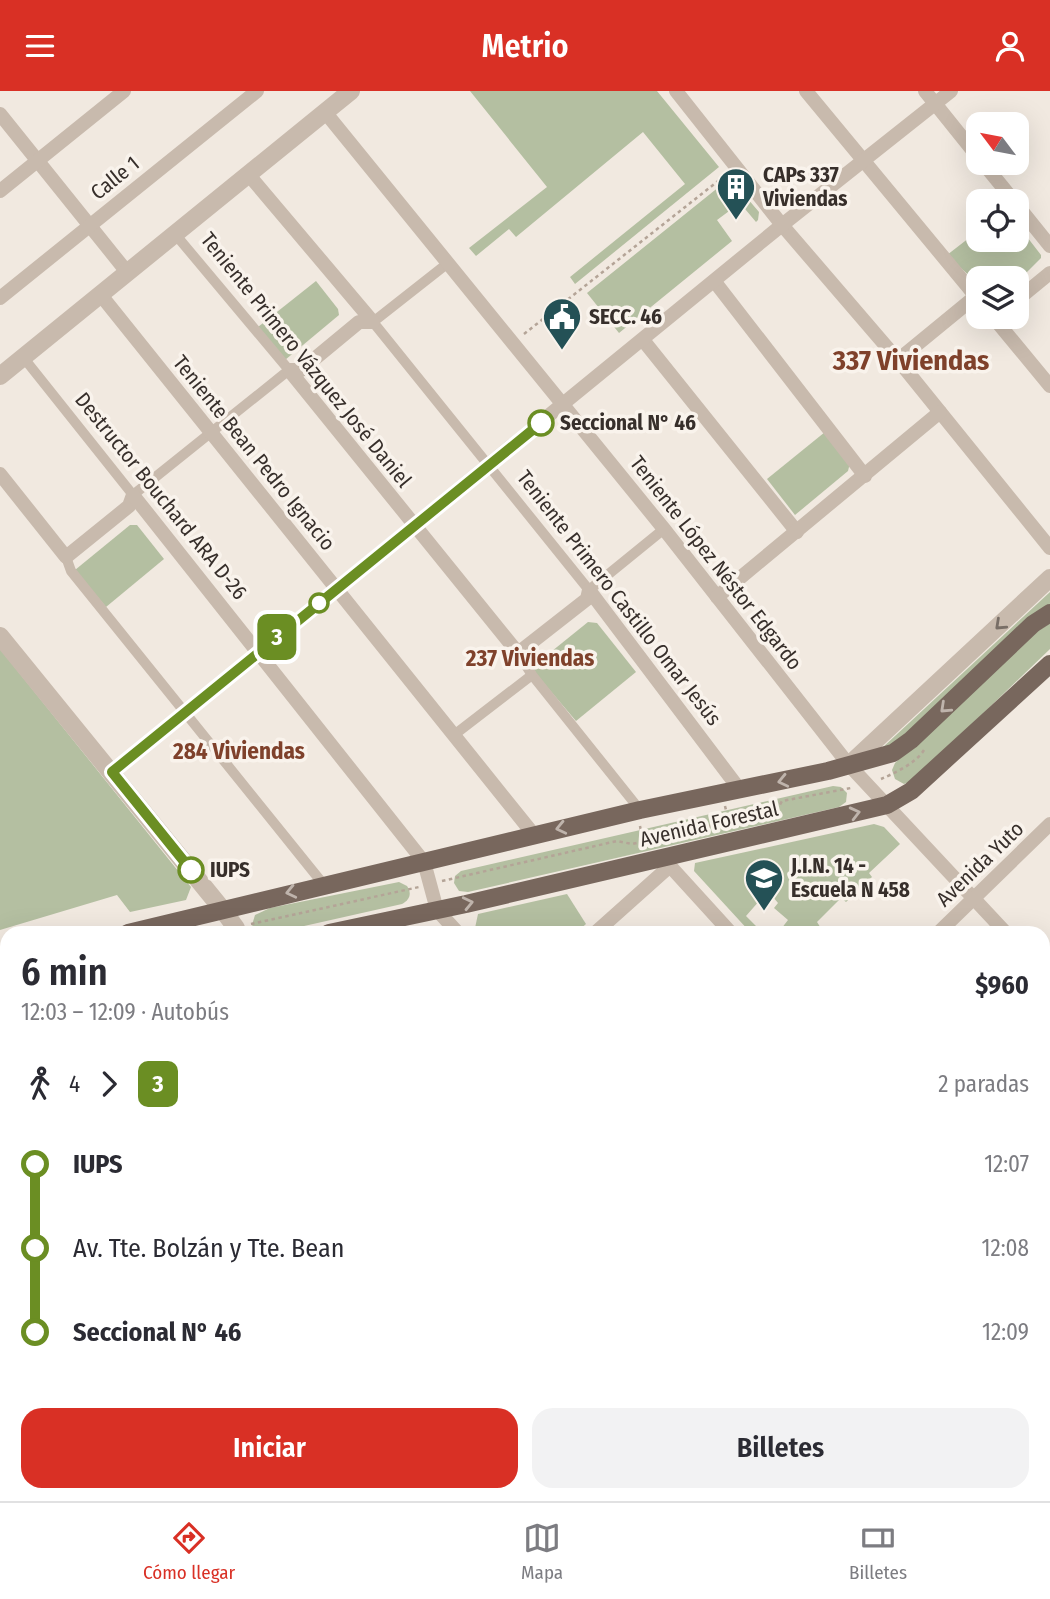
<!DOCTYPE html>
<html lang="es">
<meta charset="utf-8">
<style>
body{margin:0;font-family:"Fira Sans Condensed",sans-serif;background:#f2f2f3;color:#2b2b33;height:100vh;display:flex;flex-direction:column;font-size:26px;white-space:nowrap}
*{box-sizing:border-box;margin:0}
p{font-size:23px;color:#7c7c81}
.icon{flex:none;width:38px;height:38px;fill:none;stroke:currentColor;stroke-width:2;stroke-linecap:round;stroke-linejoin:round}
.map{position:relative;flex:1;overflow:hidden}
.sheet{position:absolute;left:0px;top:835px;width:1050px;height:576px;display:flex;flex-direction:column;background:#fff;border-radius:21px 21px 0 0;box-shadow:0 7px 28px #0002}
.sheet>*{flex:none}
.badge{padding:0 14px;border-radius:10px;font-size:24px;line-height:46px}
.needle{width:46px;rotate:302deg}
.fabs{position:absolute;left:966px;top:21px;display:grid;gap:14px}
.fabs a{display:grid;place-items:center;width:63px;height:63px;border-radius:14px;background:#fff;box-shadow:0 7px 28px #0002;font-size:35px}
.map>.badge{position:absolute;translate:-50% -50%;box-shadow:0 0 0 4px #fff}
.legs{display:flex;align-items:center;gap:10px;height:77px;padding:0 21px;font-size:23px}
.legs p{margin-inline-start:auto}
.overview{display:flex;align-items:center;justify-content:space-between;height:119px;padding:0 21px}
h1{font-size:38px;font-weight:600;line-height:52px}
.primary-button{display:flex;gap:14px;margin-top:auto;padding:14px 21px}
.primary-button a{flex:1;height:80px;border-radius:21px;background:#d93025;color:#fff;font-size:28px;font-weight:600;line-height:80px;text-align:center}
.primary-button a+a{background:#f2f2f3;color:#2b2b33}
ul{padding:0 21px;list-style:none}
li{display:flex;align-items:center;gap:24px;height:84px;font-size:26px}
li i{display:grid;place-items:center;width:10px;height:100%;margin:0 9px;background:currentColor}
li i::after{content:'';width:18px;height:18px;margin:-9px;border:5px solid;border-radius:50%;background:#fff}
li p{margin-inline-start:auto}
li:first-child i{background:linear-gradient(#0000 50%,currentColor 0)}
li:last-child i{background:linear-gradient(currentColor 50%,#0000 0)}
header{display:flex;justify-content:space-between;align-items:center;height:91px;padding:0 21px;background:#d93025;color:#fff;font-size:32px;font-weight:600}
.menu{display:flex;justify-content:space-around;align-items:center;height:98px;border-top:2px solid #e1e1e2;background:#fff;font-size:19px;color:#7c7c81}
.menu a{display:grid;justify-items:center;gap:4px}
.menu .active{color:#d93025}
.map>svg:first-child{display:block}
.green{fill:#b4bfa1}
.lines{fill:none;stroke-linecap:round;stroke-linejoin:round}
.path{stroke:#b4a497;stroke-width:2.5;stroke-dasharray:3.5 3.5;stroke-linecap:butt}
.pedestrian{stroke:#c8baad;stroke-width:10}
.minor{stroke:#c8baad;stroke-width:14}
.tertiary{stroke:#c8baad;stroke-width:18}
.primary{stroke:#78675d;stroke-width:18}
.oneway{stroke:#786e66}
.oneway2{stroke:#bfb4ac}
.line-1-casing{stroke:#fff;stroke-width:16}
.line-1{stroke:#6b8e23;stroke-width:10}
.stop-1-dot{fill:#fff;stroke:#6b8e23;stroke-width:3.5}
.labels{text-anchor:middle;stroke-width:7;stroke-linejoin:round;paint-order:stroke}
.poi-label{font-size:21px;font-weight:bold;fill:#372f2b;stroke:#f9f3ec;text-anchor:start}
.street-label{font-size:21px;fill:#372f2b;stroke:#f9f3ec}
.stop-label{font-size:21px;font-weight:bold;fill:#372f2b;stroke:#f9f3ec;text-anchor:start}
.neighbourhood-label{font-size:23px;font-weight:bold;fill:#7f412b;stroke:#f9f3ec}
.district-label{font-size:28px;font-weight:bold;fill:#7f412b;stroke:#f9f3ec}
</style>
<header><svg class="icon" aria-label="menu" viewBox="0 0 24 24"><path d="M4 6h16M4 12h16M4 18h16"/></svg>Metrio<svg class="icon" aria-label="person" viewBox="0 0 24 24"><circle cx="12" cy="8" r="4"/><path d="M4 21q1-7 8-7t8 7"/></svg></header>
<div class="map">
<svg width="1050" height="1410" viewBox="0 0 1050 1410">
<rect width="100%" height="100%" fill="#f1e9e0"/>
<g class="green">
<path d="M470 0H657L719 76 575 193 570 186 685 93 643 41 516 146 509 138 476 165 469 157 547 96Z"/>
<path d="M730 87 759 121 758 129 756 131 740 112 717 129 732 150 619 242 587 202Z"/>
<path d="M1017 133 1041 164V167L1017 191V187H978V193L947 164 978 140V149H1017Z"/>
<path d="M316 190 338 218 339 224 285 269 258 236Z"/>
<path d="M825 341 850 372 848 380 795 424 767 388Z"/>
<path d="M130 434H137L164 468 106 516 75 479Z"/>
<path d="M1050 501V513L1041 519 910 642 883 661 881 658Z"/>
<path d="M588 531 597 532 636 581 576 630 531 577Z"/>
<path d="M1050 532V558L914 689 904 693 895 688 892 679 895 672 1035 542Z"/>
<path d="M0 558 191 796 186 809 130 821 117 804 0 839Z"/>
<path d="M833 695 841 696 847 702 846 711 839 716 468 801 459 800 454 792 455 785 461 780Z"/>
<path d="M874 733 884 736 900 753 869 782 872 786 846 811 841 807 817 831 824 842H778L788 829 774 817 778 812 768 800 746 825 756 835 750 841 694 780 695 772Z"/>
<path d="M399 791 407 795C412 802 410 809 402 813L273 842H257L252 834 255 824 270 817Z"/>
<path d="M567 803 586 833 576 842H480L475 837 478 823Z"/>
<path d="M0 1219 7 1226V1347L0 1340Z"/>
<path d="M190 1404H333L339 1410H183Z"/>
</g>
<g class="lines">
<g class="path">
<path d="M524 243 727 83"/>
<path d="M881 688C895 682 916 672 924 659"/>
<path d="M725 715 729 732"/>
<path d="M640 735 644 756"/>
<path d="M442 790 617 750 632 753 777 719 782 710 851 697"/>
<path d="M251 833 419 796"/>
</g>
<g class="pedestrian">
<path d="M448 172 373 231 589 499 664 438"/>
<path d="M23 266 133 404 289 279 175 143"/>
<path d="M66 466 71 480 324 794"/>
<path d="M518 562 532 584 640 719"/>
<path d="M454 644 532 584"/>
</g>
<g class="minor">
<path d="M676 0 782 134 898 269 1050 457"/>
<path d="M806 0 978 208"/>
<path d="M925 0 978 66"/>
<path d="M325 21 664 438 849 674 1006 842"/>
<path d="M0 23 127 181"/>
<path d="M983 72 1014 110"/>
<path d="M248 83 373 231"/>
<path d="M0 100 124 0"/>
<path d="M1017 114 1050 155"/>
<path d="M715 191 865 385"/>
<path d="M100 203 534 744"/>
<path d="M0 207 257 0"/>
<path d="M1017 209 1050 182"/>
<path d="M993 226 1050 295"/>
<path d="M643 249 797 441"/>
<path d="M898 269 976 205"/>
<path d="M289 279 518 562 587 508 589 499"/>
<path d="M289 279H301L359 231H373"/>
<path d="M0 383 66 466 129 415 133 404"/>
<path d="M133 404 424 771 437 819 458 842"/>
<path d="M589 499 740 699"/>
<path d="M717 506 940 321"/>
<path d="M112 681 782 134 951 0"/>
<path d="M669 765 670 775 731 842"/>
<path d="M595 842 670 775"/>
<path d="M938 842 1050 733"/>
<path d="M1043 883 1050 890"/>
<path d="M1043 992 1050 985"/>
<path d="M1043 1027 1050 1035"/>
<path d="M1043 1175 1050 1183"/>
<path d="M1043 1313 1050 1306"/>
<path d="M1043 1336 1050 1348"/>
</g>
<g class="tertiary">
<path d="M0 285 351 0"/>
<path d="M0 545 222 818 236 837V842"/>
<path d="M849 674 1050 487"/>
</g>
<g class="primary">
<path d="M128 842 640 719 828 680 893 662 911 649 1033 533 1050 522"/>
<path d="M329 842 466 813 887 714 911 700 1050 573"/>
<path d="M0 866 7 865"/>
<path d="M0 897 7 896"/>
</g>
</g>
<defs><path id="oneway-chevron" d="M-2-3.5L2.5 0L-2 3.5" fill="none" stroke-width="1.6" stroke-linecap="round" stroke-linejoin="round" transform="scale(1.75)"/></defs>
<use class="oneway" href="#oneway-chevron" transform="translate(1000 534) rotate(137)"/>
<g class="oneway2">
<use href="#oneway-chevron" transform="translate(945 617) rotate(137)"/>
<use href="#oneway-chevron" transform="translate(783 690) rotate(167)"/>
<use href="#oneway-chevron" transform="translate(855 722) rotate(-14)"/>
<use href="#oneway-chevron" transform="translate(561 737) rotate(167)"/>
<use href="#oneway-chevron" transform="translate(291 801) rotate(167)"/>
<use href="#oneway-chevron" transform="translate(468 812) rotate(-13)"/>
</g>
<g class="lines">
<g class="line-1-casing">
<path id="line-1" d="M191 779 112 681 541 332"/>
</g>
<use href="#line-1" class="line-1"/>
</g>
<defs>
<g id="building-pin" transform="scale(2.0125)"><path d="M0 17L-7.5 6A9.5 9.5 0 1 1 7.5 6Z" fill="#245156" stroke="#f9f3ec"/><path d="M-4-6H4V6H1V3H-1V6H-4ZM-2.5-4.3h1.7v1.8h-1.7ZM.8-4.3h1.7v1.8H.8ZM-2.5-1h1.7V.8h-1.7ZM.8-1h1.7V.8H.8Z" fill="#fff"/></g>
<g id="civic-pin" transform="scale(2.0125)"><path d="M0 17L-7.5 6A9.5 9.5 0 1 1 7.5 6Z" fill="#245156" stroke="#f9f3ec"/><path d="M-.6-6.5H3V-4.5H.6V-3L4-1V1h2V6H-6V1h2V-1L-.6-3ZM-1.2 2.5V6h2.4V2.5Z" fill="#fff"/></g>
<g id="school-pin" transform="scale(2.0125)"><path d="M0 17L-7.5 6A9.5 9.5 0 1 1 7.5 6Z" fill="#245156" stroke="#f9f3ec"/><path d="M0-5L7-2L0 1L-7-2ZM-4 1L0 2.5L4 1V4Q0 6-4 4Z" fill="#fff"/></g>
</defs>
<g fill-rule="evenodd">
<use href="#building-pin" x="736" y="96"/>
<use href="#civic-pin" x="562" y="226"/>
<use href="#school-pin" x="764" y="787"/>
</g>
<g class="stop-1-dot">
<circle cx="541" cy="332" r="12"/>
<circle cx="319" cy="512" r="9"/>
<circle cx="191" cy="779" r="12"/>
</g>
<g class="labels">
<g class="poi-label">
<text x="763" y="91">CAPs 337<tspan x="763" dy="24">Viviendas</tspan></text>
<text x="589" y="233">SECC. 46</text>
<text x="791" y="782">J.I.N. 14 -<tspan x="791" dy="24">Escuela N 458</tspan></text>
</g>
<g class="street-label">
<text transform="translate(115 87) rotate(-39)" y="7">Calle 1</text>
<text transform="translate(306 269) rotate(51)" y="7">Teniente Primero Vázquez José Daniel</text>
<text transform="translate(254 362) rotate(51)" y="7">Teniente Bean Pedro Ignacio</text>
<text transform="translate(161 405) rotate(51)" y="7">Destructor Bouchard ARA D-26</text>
<text transform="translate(716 472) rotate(52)" y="7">Teniente López Néstor Edgardo</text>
<text transform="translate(619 507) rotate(52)" y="7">Teniente Primero Castillo Omar Jesús</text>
<text transform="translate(709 733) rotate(-13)" y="7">Avenida Forestal</text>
<text transform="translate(980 773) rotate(-44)" y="7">Avenida Yuto</text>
</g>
<g class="stop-label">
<text x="560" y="339">Seccional N° 46</text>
<text x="210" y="786">IUPS</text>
</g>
<g class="neighbourhood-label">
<text x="530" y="575">237 Viviendas</text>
<text x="239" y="668">284 Viviendas</text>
</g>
<g class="district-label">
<text x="911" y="279">337 Viviendas</text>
</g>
</g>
</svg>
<div class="fabs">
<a><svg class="needle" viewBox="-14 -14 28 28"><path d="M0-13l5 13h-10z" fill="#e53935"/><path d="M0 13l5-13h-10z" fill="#7c7c81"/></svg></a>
<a><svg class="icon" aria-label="locate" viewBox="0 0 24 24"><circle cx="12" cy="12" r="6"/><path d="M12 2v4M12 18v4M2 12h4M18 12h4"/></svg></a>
<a><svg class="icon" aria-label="layers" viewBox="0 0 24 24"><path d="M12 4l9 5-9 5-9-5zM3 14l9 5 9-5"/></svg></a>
</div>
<b class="badge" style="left:277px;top:546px;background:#6b8e23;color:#fff">3</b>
<section class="sheet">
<div class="overview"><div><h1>6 min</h1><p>12:03 – 12:09 · Autobús</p></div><b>$960</b></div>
<div class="legs"><svg class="icon" aria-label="walk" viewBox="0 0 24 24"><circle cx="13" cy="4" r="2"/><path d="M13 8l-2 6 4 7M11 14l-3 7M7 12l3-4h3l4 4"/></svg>4<svg class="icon" aria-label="forward" viewBox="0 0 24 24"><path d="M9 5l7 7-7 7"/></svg><b class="badge" style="background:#6b8e23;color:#fff">3</b><p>2 paradas</p></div>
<ul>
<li><i style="color:#6b8e23"></i><b>IUPS</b><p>12:07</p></li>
<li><i style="color:#6b8e23"></i><span>Av. Tte. Bolzán y Tte. Bean</span><p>12:08</p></li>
<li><i style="color:#6b8e23"></i><b>Seccional N° 46</b><p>12:09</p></li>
</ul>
<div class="primary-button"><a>Iniciar</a><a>Billetes</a></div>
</section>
</div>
<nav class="menu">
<a class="active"><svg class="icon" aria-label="directions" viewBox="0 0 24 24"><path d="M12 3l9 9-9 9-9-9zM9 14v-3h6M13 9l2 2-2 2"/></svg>Cómo llegar</a>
<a><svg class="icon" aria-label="map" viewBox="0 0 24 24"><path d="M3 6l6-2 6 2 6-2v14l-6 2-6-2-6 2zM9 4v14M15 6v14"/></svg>Mapa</a>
<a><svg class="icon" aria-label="tickets" viewBox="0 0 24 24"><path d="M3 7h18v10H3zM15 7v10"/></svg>Billetes</a>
</nav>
